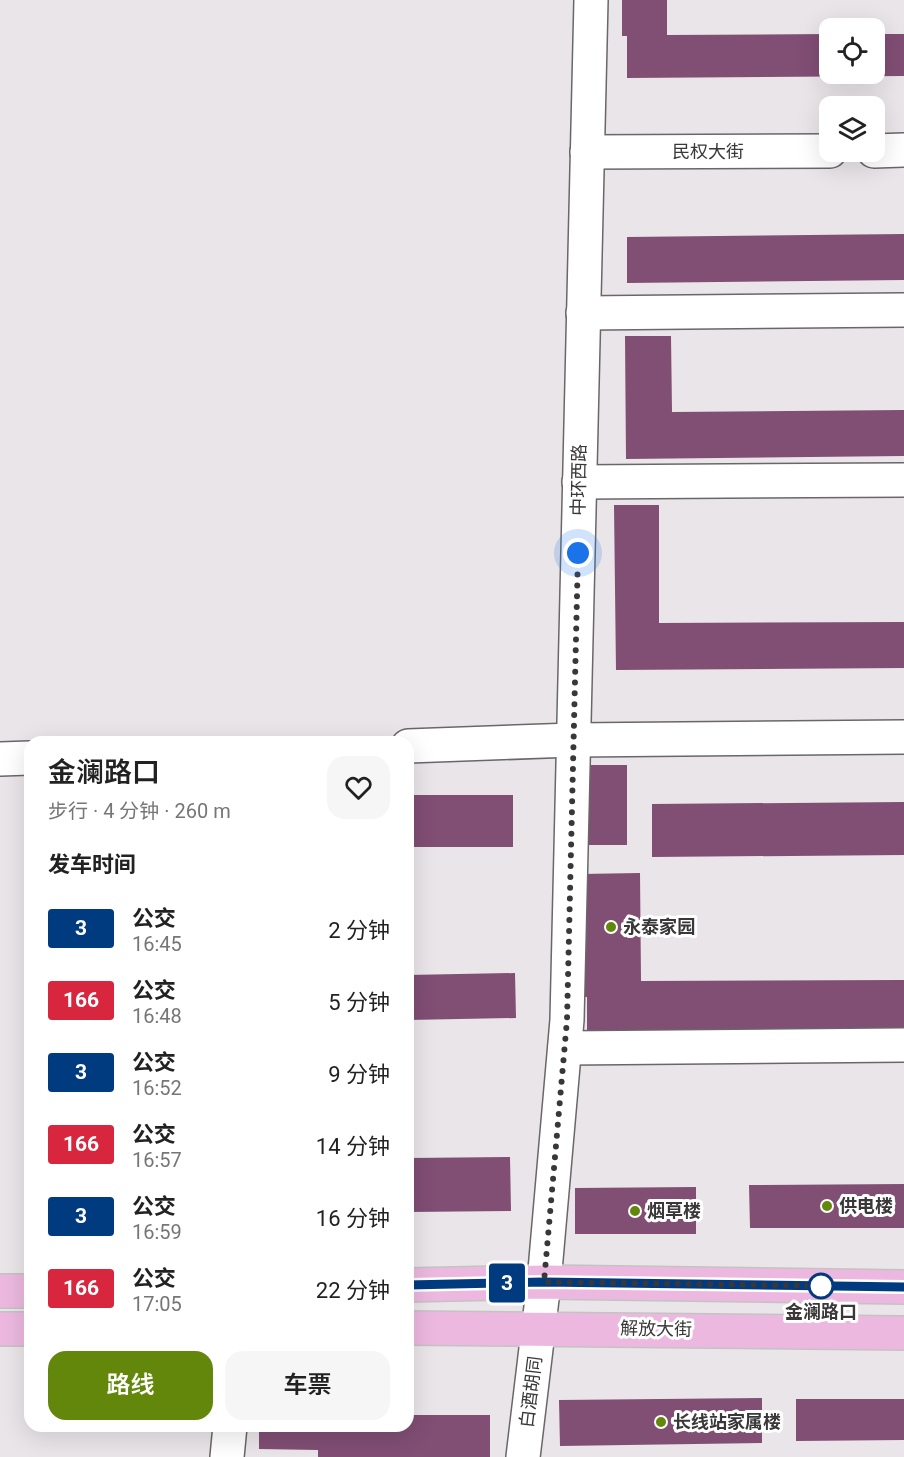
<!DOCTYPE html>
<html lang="zh">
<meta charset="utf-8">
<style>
body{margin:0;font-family:Roboto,"Noto Sans SC",sans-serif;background:#f6f6f6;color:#222;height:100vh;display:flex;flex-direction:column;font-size:22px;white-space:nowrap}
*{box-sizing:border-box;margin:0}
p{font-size:20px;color:#767676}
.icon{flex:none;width:33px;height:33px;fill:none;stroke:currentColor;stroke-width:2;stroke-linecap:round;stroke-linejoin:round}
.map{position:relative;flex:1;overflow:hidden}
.details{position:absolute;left:24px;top:736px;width:390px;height:696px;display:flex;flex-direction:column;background:#fff;border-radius:18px;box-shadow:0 6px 24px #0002}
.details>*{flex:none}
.badge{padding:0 12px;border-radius:4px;font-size:21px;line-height:39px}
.controls{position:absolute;left:819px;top:18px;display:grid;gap:12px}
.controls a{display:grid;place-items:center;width:66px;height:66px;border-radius:12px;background:#fff;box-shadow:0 6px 24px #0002;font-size:30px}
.you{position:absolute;width:30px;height:30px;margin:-15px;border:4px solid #fff;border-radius:50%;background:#1a73e8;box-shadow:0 0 0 9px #1a73e833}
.map>.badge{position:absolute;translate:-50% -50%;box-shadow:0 0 0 3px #fff}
h2{padding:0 24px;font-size:22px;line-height:54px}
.round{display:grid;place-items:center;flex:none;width:63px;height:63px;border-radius:18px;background:#f6f6f6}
.head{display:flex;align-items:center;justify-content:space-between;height:102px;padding:0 24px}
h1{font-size:28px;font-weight:600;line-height:45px}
.button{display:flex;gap:12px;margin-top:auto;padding:12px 24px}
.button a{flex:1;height:69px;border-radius:18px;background:#62870b;color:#fff;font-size:24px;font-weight:600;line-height:69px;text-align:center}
.button a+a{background:#f6f6f6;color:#222}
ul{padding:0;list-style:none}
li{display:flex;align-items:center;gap:18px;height:72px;padding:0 24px}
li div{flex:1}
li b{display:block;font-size:22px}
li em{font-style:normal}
li .badge{min-width:66px;font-weight:700;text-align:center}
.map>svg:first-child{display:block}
.building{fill:#814e74}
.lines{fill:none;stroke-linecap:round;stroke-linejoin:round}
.minor-casing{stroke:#6a6669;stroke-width:36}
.major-casing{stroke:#c4c3c3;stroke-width:36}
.minor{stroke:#fff;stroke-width:33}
.major{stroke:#ecb8df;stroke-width:33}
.line-casing{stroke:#fff;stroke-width:14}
.line{stroke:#003b80;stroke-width:9}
.walk{stroke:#393738;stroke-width:6;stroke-dasharray:0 10.8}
.poi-dot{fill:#62870b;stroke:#fff;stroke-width:2}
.stop-dot{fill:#fff;stroke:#003b80;stroke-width:3}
.labels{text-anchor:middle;stroke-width:6;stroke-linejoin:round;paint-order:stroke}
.street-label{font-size:18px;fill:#393738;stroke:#fff}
.poi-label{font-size:18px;font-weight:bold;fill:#393738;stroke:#fff;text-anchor:start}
.stop-label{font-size:18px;font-weight:bold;fill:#393738;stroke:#fff}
</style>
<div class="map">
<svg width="904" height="1457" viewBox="0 0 904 1457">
<rect width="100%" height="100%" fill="#eae5e9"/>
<g class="building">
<path d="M622 0H667V35L830 34V74H874V34H904V76L627 78V36H622Z"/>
<path d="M904 234V280L627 283V237Z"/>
<path d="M625 336H671L672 412 904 410V456L626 459Z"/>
<path d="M614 505H659V623L904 622V668L616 670Z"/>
<rect x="586" y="765" width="41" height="80"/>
<rect x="408" y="795" width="105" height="52"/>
<path d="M904 802V855L652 857V804Z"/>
<path d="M640 873 641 981 904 980V1030L587 1033V997H582L581 874Z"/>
<path d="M515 973 516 1018 408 1020V975Z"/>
<path d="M510 1157 511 1211 408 1212V1158Z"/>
<path d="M904 1184V1228H750L749 1185Z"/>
<path d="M696 1187V1234H575V1188Z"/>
<path d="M762 1398V1443L560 1446 559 1400Z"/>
<path d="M796 1399H904V1440L796 1441Z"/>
<path d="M408 1415H490V1457H318V1450L259 1449V1426H408Z"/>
</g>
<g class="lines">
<g class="minor-casing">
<g id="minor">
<path d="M874 151 904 150"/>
<path d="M587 152 830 151"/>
<path d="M583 313 904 310"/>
<path d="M579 482 904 480"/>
<path d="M408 746 573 740 904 737"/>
<path d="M0 759 30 758"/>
<path d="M565 1048 904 1045"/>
<path d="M227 1457 230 1426"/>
<path d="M523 1457 544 1282 567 1020 591 0"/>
</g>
</g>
<g class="major-casing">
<g id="major">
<path d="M408 1285 544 1282 904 1287"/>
<path d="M0 1291H30"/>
<path d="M408 1328 904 1333"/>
<path d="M0 1329H30"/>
</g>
</g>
<use href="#minor" class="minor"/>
<use href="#major" class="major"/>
</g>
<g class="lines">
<g class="line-casing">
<path id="line" d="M408 1285 544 1282 904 1287"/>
</g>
<use href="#line" class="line"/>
<path class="walk" d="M578 553 567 1020 544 1282 832 1286H821"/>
</g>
<g class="poi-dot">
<circle cx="611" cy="927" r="6"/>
<circle cx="827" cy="1206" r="6"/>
<circle cx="635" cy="1211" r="6"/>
<circle cx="661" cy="1422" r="6"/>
</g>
<circle class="stop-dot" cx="821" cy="1286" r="12"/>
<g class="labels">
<g class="street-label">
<text x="708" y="158">民权大街</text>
<text transform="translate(579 480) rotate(-89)" y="6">中环西路</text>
<text transform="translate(656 1329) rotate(1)" y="6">解放大街</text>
<text transform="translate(531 1392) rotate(-83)" y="6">白酒胡同</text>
</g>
<g class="poi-label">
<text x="623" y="933">永泰家园</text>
<text x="839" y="1212">供电楼</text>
<text x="647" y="1217">烟草楼</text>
<text x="673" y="1428">长线站家属楼</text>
</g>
<g class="stop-label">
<text x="821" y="1318">金澜路口</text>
</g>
</g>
</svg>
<div class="controls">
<a><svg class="icon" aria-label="locate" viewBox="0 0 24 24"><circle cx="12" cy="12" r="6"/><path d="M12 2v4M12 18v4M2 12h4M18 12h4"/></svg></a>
<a><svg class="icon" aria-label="layers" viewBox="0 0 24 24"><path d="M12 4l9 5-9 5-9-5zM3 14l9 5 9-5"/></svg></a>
</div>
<div class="you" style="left:578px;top:553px"></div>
<b class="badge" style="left:507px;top:1283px;background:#003b80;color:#fff">3</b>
<section class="details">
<div class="head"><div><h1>金澜路口</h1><p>步行 · 4 分钟 · 260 m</p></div><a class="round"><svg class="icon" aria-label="heart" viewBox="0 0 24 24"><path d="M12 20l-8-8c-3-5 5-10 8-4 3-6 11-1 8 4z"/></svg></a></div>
<h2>发车时间</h2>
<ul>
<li><span class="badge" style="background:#003b80;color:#fff">3</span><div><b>公交</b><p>16:45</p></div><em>2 分钟</em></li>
<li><span class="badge" style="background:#d7263d;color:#fff">166</span><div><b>公交</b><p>16:48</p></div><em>5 分钟</em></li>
<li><span class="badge" style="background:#003b80;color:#fff">3</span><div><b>公交</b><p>16:52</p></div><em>9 分钟</em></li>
<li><span class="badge" style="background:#d7263d;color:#fff">166</span><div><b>公交</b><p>16:57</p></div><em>14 分钟</em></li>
<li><span class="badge" style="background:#003b80;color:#fff">3</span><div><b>公交</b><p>16:59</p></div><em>16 分钟</em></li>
<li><span class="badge" style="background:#d7263d;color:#fff">166</span><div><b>公交</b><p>17:05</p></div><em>22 分钟</em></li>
</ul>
<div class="button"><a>路线</a><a>车票</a></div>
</section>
</div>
